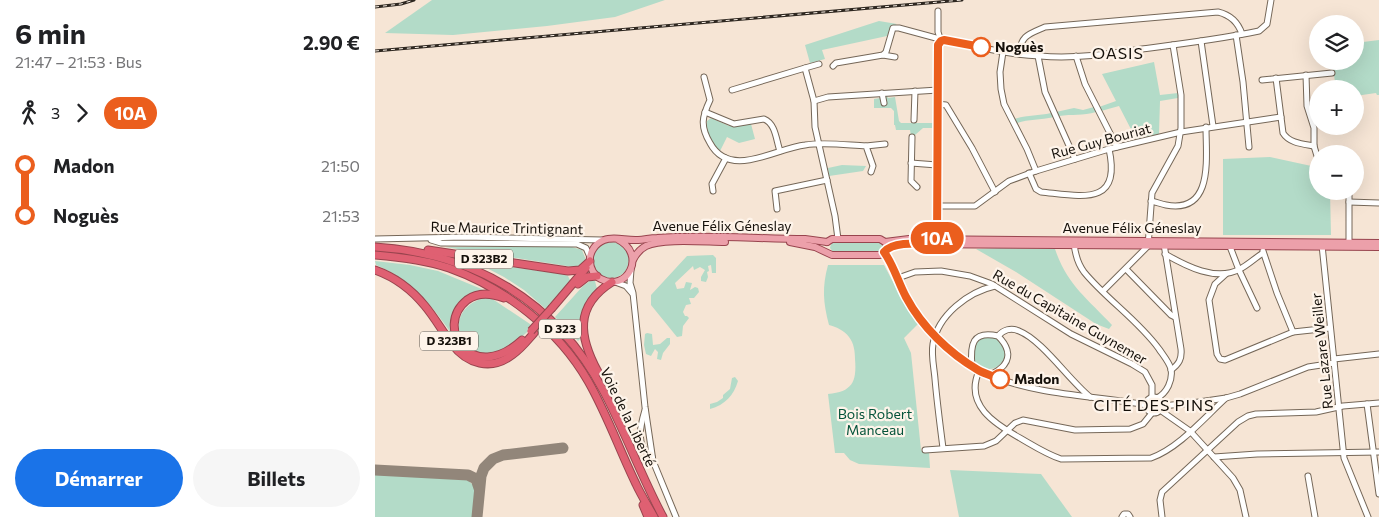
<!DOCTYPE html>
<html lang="fr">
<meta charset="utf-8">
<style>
body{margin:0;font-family:Commissioner,sans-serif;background:#f6f6f6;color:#202124;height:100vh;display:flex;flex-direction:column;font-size:19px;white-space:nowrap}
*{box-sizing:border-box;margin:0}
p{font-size:16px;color:#757577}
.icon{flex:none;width:28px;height:28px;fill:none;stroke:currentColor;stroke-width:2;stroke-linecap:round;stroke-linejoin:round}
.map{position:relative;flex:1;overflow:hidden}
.side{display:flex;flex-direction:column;background:#fff;width:375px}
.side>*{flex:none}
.badge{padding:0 10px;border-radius:16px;font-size:18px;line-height:32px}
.buttons{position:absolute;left:934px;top:15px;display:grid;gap:10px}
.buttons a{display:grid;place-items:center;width:55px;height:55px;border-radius:50%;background:#fff;box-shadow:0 5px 20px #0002;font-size:25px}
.map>.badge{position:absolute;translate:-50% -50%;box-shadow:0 0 0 2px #fff}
.legs{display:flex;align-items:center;gap:8px;height:55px;padding:0 15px;font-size:16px}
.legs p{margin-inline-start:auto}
.headline{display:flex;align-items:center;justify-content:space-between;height:85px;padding:0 15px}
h1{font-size:28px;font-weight:700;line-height:38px}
.action{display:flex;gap:10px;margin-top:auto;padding:10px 15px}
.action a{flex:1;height:58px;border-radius:30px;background:#1a73e8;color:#fff;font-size:20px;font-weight:700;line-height:58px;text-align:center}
.action a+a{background:#f6f6f6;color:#202124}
ul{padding:0 15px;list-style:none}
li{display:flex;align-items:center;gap:18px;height:50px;font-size:19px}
li i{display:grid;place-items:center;width:8px;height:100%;margin:0 6px;background:currentColor}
li i::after{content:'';width:12px;height:12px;margin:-6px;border:4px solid;border-radius:50%;background:#fff}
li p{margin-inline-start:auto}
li:first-child i{background:linear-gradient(#0000 50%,currentColor 0)}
li:last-child i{background:linear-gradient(currentColor 50%,#0000 0)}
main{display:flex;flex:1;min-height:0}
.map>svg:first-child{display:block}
.green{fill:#b3dbc8}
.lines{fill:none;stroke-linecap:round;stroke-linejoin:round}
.taxiway{stroke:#92867a;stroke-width:11}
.minor-casing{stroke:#756758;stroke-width:7}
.major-casing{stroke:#98444e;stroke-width:8}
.highway-casing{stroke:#98444e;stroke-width:9}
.minor{stroke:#fff;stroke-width:5}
.major{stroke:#eca0aa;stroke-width:6}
.highway{stroke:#df6072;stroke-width:7}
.rail-casing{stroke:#2e2720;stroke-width:3}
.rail{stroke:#fef4ea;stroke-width:1;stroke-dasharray:4;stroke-linecap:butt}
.highway-bridge-casing{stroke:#98444e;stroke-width:9;stroke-linecap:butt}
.highway-bridge{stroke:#df6072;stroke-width:7}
.line-1-casing{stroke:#fff;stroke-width:11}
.line-1{stroke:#eb5e1d;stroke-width:8}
.stop-1-dot{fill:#fff;stroke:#eb5e1d;stroke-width:2.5}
.labels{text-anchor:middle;stroke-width:4.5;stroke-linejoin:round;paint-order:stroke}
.shield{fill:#fef4ea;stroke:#5b544d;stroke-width:1}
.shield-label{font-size:12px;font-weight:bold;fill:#15100a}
.stop-label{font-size:14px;font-weight:bold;fill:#15100a;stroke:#fef4ea;text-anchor:start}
.street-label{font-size:14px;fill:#15100a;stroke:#fef4ea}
.park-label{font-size:14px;fill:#04533a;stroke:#fef4ea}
.quarter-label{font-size:16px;letter-spacing:1px;fill:#15100a;stroke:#fef4ea}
</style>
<main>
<section class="side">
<div class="headline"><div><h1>6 min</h1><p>21:47 – 21:53 · Bus</p></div><b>2.90 €</b></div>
<div class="legs"><svg class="icon" aria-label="walk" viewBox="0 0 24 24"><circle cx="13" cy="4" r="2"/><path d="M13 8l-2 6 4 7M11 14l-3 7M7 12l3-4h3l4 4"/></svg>3<svg class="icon" aria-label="forward" viewBox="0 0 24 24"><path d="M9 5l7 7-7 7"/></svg><b class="badge" style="background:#eb5e1d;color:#fff">10A</b></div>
<ul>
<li><i style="color:#eb5e1d"></i><b>Madon</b><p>21:50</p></li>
<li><i style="color:#eb5e1d"></i><b>Noguès</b><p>21:53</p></li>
</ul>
<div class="action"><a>Démarrer</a><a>Billets</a></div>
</section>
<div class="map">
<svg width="1004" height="517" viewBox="0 0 1004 517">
<rect width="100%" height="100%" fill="#f6e5d5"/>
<g class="green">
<path d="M57 0H290L240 17 172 26 78 35 10 33Z"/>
<path d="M504 21 522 24 516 27 512 36 447 50 450 59 435 63 430 45Z"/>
<path d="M1004 40V95H1002L1001 93 980 96V89H961L957 61H980V43Z"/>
<path d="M779 62 785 95 803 93V98L785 101 784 134 761 139 744 106 726 111 724 107 741 101 727 74Z"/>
<path d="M512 95 513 98 520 97 524 121 526 123H559V128H548L540 135 536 136 535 130H521L520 125H519V111L516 108H499V99L505 98V96Z"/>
<path d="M719 107 721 112C708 116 697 114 684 116L681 112 699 108 708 110Z"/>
<path d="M676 113 679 117C665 120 654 119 642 123L639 119C652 115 663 116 676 113Z"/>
<path d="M336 118 354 126 376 124 380 139 364 143 352 137 345 151C336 143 331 133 332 121Z"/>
<path d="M895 157 941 167V160L942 191H955L956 235H848V159Z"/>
<path d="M467 165 491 166 488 171 454 176 453 168Z"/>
<path d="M504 241 509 246 508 249 504 252 459 253 455 248 456 244 459 242Z"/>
<circle cx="236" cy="260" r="18"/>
<path d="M70 247H197L207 250 211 260 202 267 192 266Z"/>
<path d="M624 248 680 249C692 285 712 298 737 325L734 329 721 324 641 272 601 249Z"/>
<path d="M338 255 341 258V273H337L336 265 333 266 334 271 332 272 333 277 331 282 326 281V277L330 270 325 267 319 270 318 266 300 283 302 289 309 288 311 282 317 283 315 290 320 287 323 288 324 292 319 298H314L316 304 311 305 308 312 310 316H312L314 318 308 326 307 336 302 337 276 305V295L312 256Z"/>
<path d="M0 261 35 265 63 271 109 290C93 296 74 314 76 333 56 304 35 279 1 265Z"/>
<path d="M100 262 187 274 193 276 196 282 172 310 149 290 129 277Z"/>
<path d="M453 265H509L525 295 544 323 529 338 536 353 546 450 549 453 554 452 555 468 484 464 475 460 469 453H460L453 394C477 392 482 382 480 359 480 352 479 343 474 337 469 330 461 327 454 325 448 302 447 287 453 265Z"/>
<path d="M215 281H220L222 289C213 306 205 319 206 338L203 341 180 317 208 286Z"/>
<path d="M109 298H116L155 324 157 328C147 336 136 349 123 353 85 364 65 310 109 298Z"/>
<path d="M272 333 277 334 278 345 285 344 292 338H295V344L288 353 286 360 282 359 283 352 280 349 276 356 271 354 269 345 270 334Z"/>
<circle cx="614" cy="353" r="16"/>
<path d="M360 377 363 381C359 395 350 405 335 409V404L342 402 348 398V395L355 389 357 378Z"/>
<path d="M575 470 666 474 697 517H584Z"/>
<path d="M0 474 93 480 100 487 99 517H0Z"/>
</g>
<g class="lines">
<g class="taxiway">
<path d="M0 470 93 475 101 479 104 488"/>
<path d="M102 517 106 476 109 468 118 459 128 455 188 448"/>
</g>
<g class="minor-casing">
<g id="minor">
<path d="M861 35 868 82 874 147"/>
<path d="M566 41 575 40C604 47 634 55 665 56 699 59 734 54 767 49 806 44 846 39 884 31L892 24 896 0"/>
<path d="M826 41 838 126"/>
<path d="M628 52 625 72 626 89 629 104 652 149 661 171"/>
<path d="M644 54C646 35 654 34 670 27L843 12C856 15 863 22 867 34"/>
<path d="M508 55 520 57"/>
<path d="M663 56 670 92 700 159"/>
<path d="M701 56 710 84 742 147"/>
<path d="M458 66 461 63 508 55 511 52 518 28H524L561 38 565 41"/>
<path d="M430 68 444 64"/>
<path d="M931 75 932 106 939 128V146L942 156"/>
<path d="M329 77 335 100C327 117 325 126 335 143 355 180 401 148 430 145 450 142 471 145 491 146L498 166 496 172"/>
<path d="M901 78 908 133C914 143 928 144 939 146"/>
<path d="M887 80 957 73"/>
<path d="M357 90 430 68 439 101 440 127 460 216 463 239"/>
<path d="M507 93 509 103"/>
<path d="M439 101 453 97 563 90"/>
<path d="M562 104 571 105 597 148 620 192"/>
<path d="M330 112 359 124 389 119C401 124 401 140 405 151"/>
<path d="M539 120 540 91"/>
<path d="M537 137 536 181 542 187"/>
<path d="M491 146 510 144"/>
<path d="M536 163 562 165"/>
<path d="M654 173 661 189 666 192C706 196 747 207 734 149"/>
<path d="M338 191 337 184 351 158"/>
<path d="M776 201C781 202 786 204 791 205 839 214 831 158 831 127"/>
<path d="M974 202 1004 203"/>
<path d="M561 206H600L634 181 661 171 734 149 806 132 906 117"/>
<path d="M402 209 400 191 452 180"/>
<path d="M0 239 90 237 227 240"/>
<path d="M56 240 66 243 202 244 211 248 215 257"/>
<path d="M562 242 563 45 566 41 563 32V11"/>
<path d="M699 243C700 253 703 264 709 272 731 299 763 320 784 349 788 355 794 362 796 369 798 380 792 393 782 398"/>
<path d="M789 244 806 349C807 359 804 364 796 370"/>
<path d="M854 244 864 270 882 308"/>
<path d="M947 245 969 458 993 517"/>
<path d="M974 246V191"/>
<path d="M888 251 902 293 918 332"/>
<path d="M509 252C523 271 529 296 543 316 604 399 681 389 772 405"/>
<path d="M790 254C811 266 841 282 865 269 873 265 880 258 888 253"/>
<path d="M751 269 796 315 800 317"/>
<path d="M256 270 255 283 258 293 270 407 278 461 301 517"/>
<path d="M851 274 840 284 834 300 842 354 845 359 850 360 918 332 955 328"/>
<path d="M523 278 540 272 566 271 595 276 617 284 696 334 757 364 770 372 777 385V398"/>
<path d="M240 282 251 286 257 293"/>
<path d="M728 291 773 246 777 193 803 146 806 128V95L798 45"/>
<path d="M623 336C628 330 636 327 644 331 667 340 694 380 715 397"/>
<path d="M959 359 1004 354"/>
<path d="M597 366C595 345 597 330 623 336 631 344 637 355 629 365 626 369 620 372 616 375"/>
<path d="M604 371C589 405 620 424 645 438 659 446 671 454 686 459L776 458C804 448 829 418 851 398"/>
<circle cx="779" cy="405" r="8"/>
<path d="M992 404 1004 494"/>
<path d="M787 406 817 403 851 398 865 394 933 367 959 363"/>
<path d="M270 410C265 427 260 446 277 457"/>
<path d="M785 410 815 431 858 478 865 490 871 517"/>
<path d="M568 448C565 425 562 402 560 379 559 367 556 355 558 344 563 315 593 292 620 286"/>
<path d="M550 450 609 446 621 441 640 423 648 420 700 430 755 429 768 424 777 413"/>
<path d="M839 457 882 454 1004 452"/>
<path d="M933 476 940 517"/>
<path d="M747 517 749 514H753L755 517"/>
<path d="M787 517 785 500 787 492 863 422 873 416 881 414 941 412 968 406 1004 403"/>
</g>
</g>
<g class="major-casing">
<g id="major">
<path d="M242 239C273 254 252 293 226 279 219 276 215 268 215 261 214 252 221 243 229 240 239 236 252 241 263 240 269 240 275 238 282 238 331 234 381 239 430 239L452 242"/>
<path d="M415 242 440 247 457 255H505L512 249"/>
<path d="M452 242 457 239H505L510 242"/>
<path d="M510 242 534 239 1004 243"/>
<path d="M512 249 527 244 1004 247"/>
<path d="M258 260C261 254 265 249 271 246 287 238 331 242 350 242"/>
</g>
</g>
<g class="highway-casing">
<g id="highway">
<path d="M0 247C98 253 181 301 228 390 250 431 266 476 288 517"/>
<path d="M53 250 193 271 205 270 215 261"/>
<path d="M0 255C25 257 50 260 74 268 130 288 183 329 213 381 232 414 244 449 261 484 266 495 273 506 279 517"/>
<path d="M0 270C20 277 37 290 50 306 60 318 67 331 77 344 92 364 116 371 137 355 146 349 152 341 159 333"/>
<path d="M203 284 212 277 222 276"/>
<path d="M129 298C116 293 103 292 92 300 58 327 97 386 147 340"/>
<path d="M177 308 211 268"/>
<path d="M223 372C204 337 199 306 237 282"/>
<path d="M268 505 273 517"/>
</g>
</g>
<use href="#minor" class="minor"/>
<use href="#major" class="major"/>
<use href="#highway" class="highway"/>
<g class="rail-casing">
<g id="rail">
<path d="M0 7 26 4 39 0"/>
<path d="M0 51 587 0"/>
</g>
</g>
<use href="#rail" class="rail"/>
<g class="highway-bridge-casing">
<path id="highway-bridge" d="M156 331 177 308"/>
</g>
<use href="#highway-bridge" class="highway-bridge"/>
</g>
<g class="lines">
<g class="line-1-casing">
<path id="line-1" d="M606 47 569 40 566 41 563 45 562 244C548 244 519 240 509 252 519 266 523 282 531 297 547 327 574 353 603 370 610 374 618 376 625 379"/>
</g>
<use href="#line-1" class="line-1"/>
</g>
<g class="stop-1-dot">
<circle cx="606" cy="47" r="9"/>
<circle cx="625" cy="379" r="9"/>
</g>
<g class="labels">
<g class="shield">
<rect x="80" y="249.5" width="58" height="19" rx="4"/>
<rect x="164" y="319.5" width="42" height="19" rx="4"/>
<rect x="45" y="331.5" width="58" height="19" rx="4"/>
</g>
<g class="shield-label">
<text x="109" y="263">D 323B2</text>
<text x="185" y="333">D 323</text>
<text x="74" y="345">D 323B1</text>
</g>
<g class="stop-label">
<text x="620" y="52">Noguès</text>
<text x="639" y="384">Madon</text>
</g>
<g class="street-label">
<text transform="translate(726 141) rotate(-15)" y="5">Rue Guy Bouriat</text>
<text x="347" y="231">Avenue Félix Géneslay</text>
<text transform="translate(132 228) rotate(1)" y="5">Rue Maurice Trintignant</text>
<text x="757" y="233">Avenue Félix Géneslay</text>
<text transform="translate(695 317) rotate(30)" y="5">Rue du Capitaine Guynemer</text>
<text transform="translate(947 351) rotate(-96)" y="5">Rue Lazare Weiller</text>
<text transform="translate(253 417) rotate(64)" y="5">Voie de la Liberté</text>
</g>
<g class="park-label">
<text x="500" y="419">Bois Robert<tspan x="500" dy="16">Manceau</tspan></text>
</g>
<g class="quarter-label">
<text x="743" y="59">OASIS</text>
<text x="779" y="411">CITÉ DES PINS</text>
</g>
</g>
</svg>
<div class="buttons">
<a><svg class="icon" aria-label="layers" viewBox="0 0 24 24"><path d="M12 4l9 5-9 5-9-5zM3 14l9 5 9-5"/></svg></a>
<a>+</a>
<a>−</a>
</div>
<b class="badge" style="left:562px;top:238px;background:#eb5e1d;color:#fff">10A</b>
</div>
</main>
